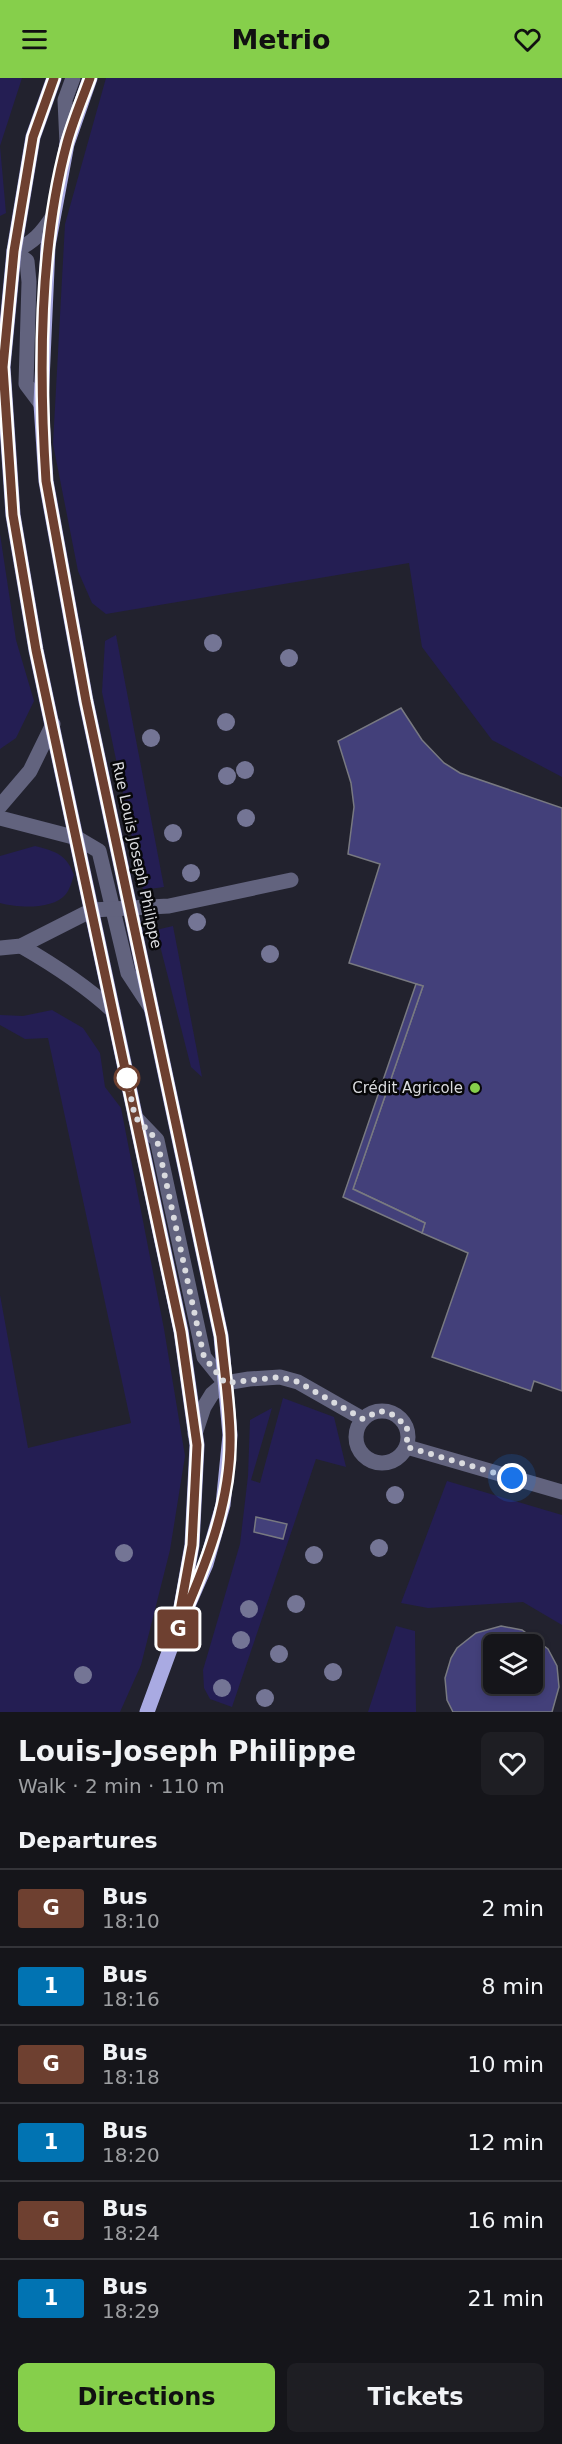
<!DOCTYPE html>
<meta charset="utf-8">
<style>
body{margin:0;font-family:"DejaVu Sans",sans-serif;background:#1e1e23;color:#f1f3f6;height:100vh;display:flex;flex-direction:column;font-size:22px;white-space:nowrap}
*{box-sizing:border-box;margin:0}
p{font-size:20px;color:#9d9fa2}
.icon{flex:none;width:33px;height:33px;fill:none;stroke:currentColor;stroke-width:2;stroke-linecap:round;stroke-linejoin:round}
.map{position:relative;height:1634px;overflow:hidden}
.sheet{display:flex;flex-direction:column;background:#15151a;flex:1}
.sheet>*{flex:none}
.badge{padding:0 12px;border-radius:4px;font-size:21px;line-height:39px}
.buttons{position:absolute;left:483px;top:1556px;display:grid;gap:12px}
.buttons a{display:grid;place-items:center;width:60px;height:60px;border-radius:9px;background:#15151a;box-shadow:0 3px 9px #0003,0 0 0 2px #343439;font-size:30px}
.you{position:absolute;width:30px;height:30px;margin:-15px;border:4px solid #fff;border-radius:50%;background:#1a73e8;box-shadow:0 0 0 9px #1a73e833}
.map>.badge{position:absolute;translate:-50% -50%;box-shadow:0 0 0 3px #fff}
h2{padding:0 18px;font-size:22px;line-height:54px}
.round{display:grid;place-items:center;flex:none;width:63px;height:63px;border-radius:9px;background:#1e1e23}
.summary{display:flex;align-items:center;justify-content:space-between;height:102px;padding:0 18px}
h1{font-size:28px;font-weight:700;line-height:45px}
.cta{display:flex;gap:12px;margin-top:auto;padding:12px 18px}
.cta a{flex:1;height:69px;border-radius:9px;background:#86cf4b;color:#111;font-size:24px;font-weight:700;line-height:69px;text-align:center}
.cta a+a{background:#1e1e23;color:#f1f3f6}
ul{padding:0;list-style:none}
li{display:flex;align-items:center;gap:18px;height:78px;padding:0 18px;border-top:2px solid #343439}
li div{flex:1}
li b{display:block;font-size:22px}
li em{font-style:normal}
li .badge{min-width:66px;font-weight:700;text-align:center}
header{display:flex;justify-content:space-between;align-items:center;height:78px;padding:0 18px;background:#86cf4b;color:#111;font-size:27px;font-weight:700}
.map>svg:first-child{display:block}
.built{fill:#22222e;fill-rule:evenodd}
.green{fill:#241e53}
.building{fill:#43407a;stroke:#787981;stroke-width:1.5;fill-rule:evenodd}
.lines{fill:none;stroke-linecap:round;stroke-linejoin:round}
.minor{stroke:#62637e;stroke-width:15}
.major{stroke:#a9aae2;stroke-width:15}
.tree{fill:#747595}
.line-casing{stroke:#fff;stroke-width:14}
.line{stroke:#6e4030;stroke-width:9}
.walk{stroke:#dadbdf;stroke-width:6;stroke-dasharray:0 10.8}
.stop-dot{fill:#fff;stroke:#6e4030;stroke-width:3}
.poi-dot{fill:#86cf4b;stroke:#070709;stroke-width:2}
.labels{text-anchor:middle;stroke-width:5;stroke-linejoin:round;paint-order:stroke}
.street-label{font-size:15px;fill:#dadbdf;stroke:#070709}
.poi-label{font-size:15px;fill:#dadbdf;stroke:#070709;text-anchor:end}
</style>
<header><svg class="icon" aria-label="menu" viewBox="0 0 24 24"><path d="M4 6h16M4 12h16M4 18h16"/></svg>Metrio<svg class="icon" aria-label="heart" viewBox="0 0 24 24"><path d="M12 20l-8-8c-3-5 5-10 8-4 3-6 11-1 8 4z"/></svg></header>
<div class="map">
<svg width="562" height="1634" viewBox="0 0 562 1634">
<rect width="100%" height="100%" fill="#1c1c22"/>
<path class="built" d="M0 0H562V1634H0ZM494 1566H532V1605H494Z"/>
<g class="green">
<path d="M0 0H22L0 68 6 135 0 138Z"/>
<path d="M106 0H562V699L492 662 422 569 409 485 106 536 92 525 78 493 53 366 65 146Z"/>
<path d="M0 456 16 562 34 623 16 660 0 671Z"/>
<path d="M116 557 164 809 143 812 102 614 105 563Z"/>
<path d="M35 768C57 774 66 776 74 797 72 803 70 811 66 816 53 832 18 830 0 825V778Z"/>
<path d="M173 848 202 999 191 989 156 852Z"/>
<path d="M52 932 83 950 100 975 105 1009 121 1030 164 1251 185 1378 170 1472 141 1587 120 1634H0V1217L28 1370 131 1345 48 960 25 961 0 947V937L23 938Z"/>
<path d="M283 1320 334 1339 346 1389 316 1381 232 1629 210 1621 204 1610 203 1592 240 1466 248 1398 250 1342 272 1330 251 1402 260 1405Z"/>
<path d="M447 1403 562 1437V1547L523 1524 428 1530 401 1525Z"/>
<path d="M396 1548 415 1553 416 1634H368Z"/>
</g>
<g class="building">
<path d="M401 630 422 662 444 685 460 695 562 730V1313L534 1303 531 1313 432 1279 468 1175 422 1155 425 1145 353 1111 423 908 349 885 380 786 348 776 354 729 351 705 338 663Z"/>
<path d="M416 906 423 908 353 1111 425 1145 422 1155 343 1119Z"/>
<path d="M256 1439 287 1446 283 1461 254 1454Z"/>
<path d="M501 1548 522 1552 548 1571 557 1588 559 1609 552 1634H453L447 1622 445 1600 451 1580 457 1570 476 1555ZM494 1566H532V1605H494Z"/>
</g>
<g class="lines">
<g class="minor">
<path d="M67 66 65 22 73 0"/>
<path d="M14 173 27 183 29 204 26 306 41 326"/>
<path d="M14 173C33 165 42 155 53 138"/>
<path d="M0 728 30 693 53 646"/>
<path d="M0 740 77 760 99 773 128 895 151 930"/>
<path d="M21 868C54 887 85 907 113 933"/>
<path d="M0 870 21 868 92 832 169 828 291 802"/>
<path d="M135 1039 157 1062 204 1279 225 1305"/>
<circle cx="382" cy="1359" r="26"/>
<path d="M195 1356 204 1329 212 1316 225 1305 249 1301 280 1299 298 1304 363 1341"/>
<path d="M407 1369 562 1414"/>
</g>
<g class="major">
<path d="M54 0 33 59 14 173 3 289 13 437 36 572 181 1253 197 1367 192 1467 181 1529"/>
<path d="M90 0 67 66 48 168 41 326 46 403 86 623 221 1258 230 1357 223 1427 206 1486 176 1555 147 1634"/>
</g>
</g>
<g class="tree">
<circle cx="213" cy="565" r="9"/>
<circle cx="289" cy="580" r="9"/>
<circle cx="226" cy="644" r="9"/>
<circle cx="151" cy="660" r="9"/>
<circle cx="245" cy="692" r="9"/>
<circle cx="227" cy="698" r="9"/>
<circle cx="246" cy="740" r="9"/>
<circle cx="173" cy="755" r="9"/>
<circle cx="191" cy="795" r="9"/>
<circle cx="197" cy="844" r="9"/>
<circle cx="270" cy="876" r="9"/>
<circle cx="395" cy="1417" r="9"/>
<circle cx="379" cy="1470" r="9"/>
<circle cx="124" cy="1475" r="9"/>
<circle cx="314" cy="1477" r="9"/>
<circle cx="296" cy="1526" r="9"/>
<circle cx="249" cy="1531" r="9"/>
<circle cx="241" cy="1562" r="9"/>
<circle cx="279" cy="1576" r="9"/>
<circle cx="333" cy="1594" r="9"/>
<circle cx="83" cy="1597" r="9"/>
<circle cx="222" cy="1610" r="9"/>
<circle cx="265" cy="1620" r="9"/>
</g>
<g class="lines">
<g class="line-casing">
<path id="line" d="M54 0 33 59 14 173 3 289 13 437 36 572 181 1254 197 1367 192 1467 176 1555C204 1492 232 1425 230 1355 229 1323 224 1290 221 1258L86 623 46 403C39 296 39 169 67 65 73 43 82 22 90 0"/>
</g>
<use href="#line" class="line"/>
<path class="walk" d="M127 1000 135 1039 157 1062 204 1279 225 1305 280 1299 298 1304 363 1341 379 1333 390 1335 407 1348V1369L512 1400"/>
</g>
<circle class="stop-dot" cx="127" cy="1000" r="12"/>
<circle class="poi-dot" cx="475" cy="1010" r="6"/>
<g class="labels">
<g class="street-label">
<text transform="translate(137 777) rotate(78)" y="5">Rue Louis Joseph Philippe</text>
</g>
<g class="poi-label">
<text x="463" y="1015">Crédit Agricole</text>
</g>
</g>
</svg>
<div class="buttons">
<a><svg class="icon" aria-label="layers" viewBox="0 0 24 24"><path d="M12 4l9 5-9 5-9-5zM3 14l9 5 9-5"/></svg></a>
</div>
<div class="you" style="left:512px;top:1400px"></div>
<b class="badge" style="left:178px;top:1551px;background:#6e4030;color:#fff">G</b>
</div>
<section class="sheet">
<div class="summary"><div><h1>Louis-Joseph Philippe</h1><p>Walk · 2 min · 110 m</p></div><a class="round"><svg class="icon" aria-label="heart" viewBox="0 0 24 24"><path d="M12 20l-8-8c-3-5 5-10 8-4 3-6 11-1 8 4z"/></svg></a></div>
<h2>Departures</h2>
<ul>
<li><span class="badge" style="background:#6e4030;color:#fff">G</span><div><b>Bus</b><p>18:10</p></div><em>2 min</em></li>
<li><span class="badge" style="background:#0173b2;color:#fff">1</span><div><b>Bus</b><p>18:16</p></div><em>8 min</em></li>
<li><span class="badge" style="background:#6e4030;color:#fff">G</span><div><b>Bus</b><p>18:18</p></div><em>10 min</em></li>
<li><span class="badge" style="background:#0173b2;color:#fff">1</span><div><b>Bus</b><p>18:20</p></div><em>12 min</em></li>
<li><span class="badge" style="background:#6e4030;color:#fff">G</span><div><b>Bus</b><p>18:24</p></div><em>16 min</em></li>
<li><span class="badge" style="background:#0173b2;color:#fff">1</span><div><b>Bus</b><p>18:29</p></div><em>21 min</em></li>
</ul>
<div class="cta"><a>Directions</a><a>Tickets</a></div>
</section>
